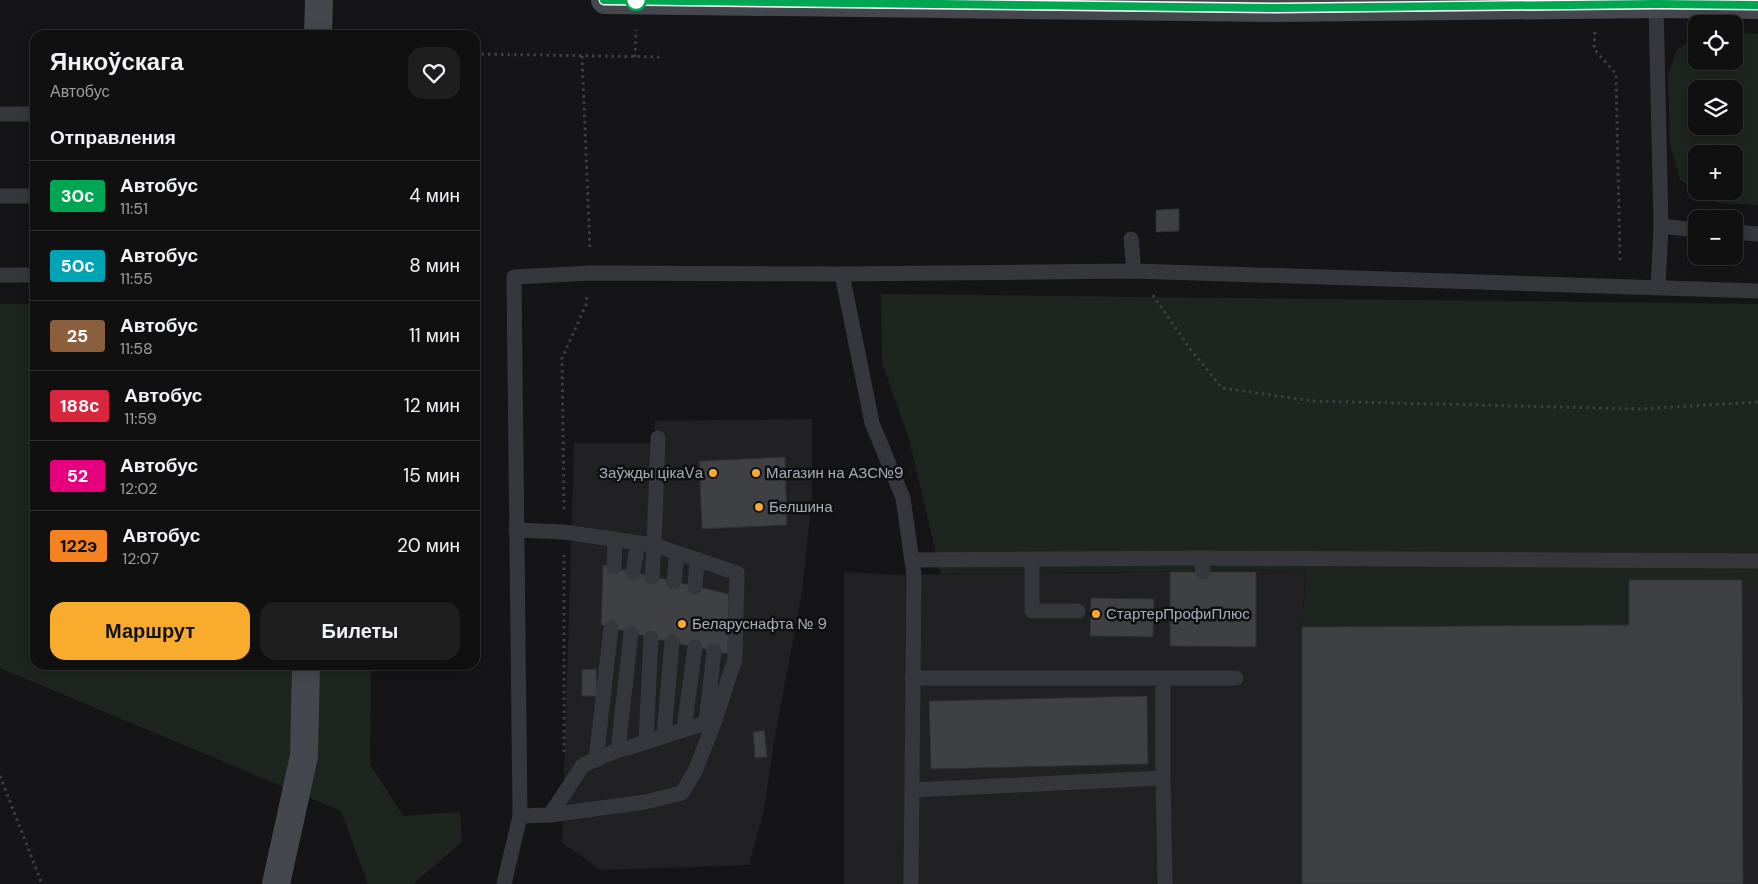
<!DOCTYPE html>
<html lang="ru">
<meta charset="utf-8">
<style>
body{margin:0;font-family:"DM Sans",sans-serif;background:#1e1e1f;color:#f1f3f6;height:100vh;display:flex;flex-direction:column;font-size:19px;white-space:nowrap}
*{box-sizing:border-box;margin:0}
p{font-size:16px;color:#9c9d9f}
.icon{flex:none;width:28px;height:28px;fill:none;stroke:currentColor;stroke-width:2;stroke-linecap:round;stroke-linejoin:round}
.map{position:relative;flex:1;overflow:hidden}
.details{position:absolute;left:30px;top:30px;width:450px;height:640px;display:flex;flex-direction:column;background:#101011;border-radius:15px;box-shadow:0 2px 12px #0003,0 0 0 1px #303031}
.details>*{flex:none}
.badge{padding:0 10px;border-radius:4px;font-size:18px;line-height:32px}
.buttons{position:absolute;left:1688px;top:15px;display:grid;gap:10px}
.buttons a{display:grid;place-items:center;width:55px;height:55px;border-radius:10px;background:#101011;box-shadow:0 2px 12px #0003,0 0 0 1px #303031;font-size:25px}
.map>.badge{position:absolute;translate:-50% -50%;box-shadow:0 0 0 2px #fff}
h2{padding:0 20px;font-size:19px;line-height:45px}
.round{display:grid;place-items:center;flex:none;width:52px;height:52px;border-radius:15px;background:#1e1e1f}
.head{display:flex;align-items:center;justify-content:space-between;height:85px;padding:0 20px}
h1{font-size:24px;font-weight:700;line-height:38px}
.cta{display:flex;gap:10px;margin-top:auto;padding:10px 20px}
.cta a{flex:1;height:58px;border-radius:15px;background:#f8ab2d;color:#111;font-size:20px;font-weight:700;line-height:58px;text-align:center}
.cta a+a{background:#1e1e1f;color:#f1f3f6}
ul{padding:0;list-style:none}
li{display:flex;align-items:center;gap:15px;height:70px;padding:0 20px;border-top:1px solid #303031}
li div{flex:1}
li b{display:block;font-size:19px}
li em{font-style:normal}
li .badge{min-width:55px;font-weight:700;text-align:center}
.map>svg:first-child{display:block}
.built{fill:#212124}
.green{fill:#1d251e;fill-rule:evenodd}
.building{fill:#3f4044;stroke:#2f2f33}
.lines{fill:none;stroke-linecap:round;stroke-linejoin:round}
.path{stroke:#3c3f44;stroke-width:3;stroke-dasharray:2.5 4;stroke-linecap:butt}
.service{stroke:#36373d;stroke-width:15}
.secondary{stroke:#44474d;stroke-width:28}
.line-casing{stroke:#fff;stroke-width:11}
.line{stroke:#00a651;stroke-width:8}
.stop-dot{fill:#fff;stroke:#00a651;stroke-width:2.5}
.poi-dot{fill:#f8ab2d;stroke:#101012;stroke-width:2}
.labels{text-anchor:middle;stroke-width:5;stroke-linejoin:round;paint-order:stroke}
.poi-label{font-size:15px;fill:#a7adb8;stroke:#101012;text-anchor:start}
</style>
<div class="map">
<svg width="1758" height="884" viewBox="0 0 1758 884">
<rect width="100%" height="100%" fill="#151517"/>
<g class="built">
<path d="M812 419V498L802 592 774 742 764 810 749 865 601 870 562 843 574 443H655V421Z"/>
<path d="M1306 570 1302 627 1628 625 1629 580 1758 584V884H844V572L895 575Z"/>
</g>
<g class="green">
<path d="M1734 33 1758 34V205L1718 203 1699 191H1734V154H1696V190L1680 180 1670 144 1668 75 1677 50 1696 36V61H1734ZM1696 89H1734V126H1696Z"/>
<path d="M881 294 1758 304V584L1629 580V625L1302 627 1306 570 941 574 909 439 882 363Z"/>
<path d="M0 304H35V665H371L370 764 403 816 460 812 462 842 413 884H368L341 811 0 668Z"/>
</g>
<g class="building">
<path d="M1179 209V231L1156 232V210Z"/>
<path d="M785 457 787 525 702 529 699 461Z"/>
<path d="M603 565 729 594 728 654 651 638 601 625Z"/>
<path d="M1170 572H1256V647L1170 646Z"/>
<path d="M1629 580H1742L1743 884H1302V627L1629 625Z"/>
<path d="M1091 598 1154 599 1153 637 1090 636Z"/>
<path d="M596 669 597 696H582V670Z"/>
<path d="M596 669 597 696H582V670Z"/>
<path d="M1147 696 1148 764 931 769 929 701Z"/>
<path d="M764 730 767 757 755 758 753 732Z"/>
<path d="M764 730 767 757 755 758 753 732Z"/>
</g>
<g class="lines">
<g class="path">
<path d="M1595 32 1594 49 1616 74 1620 263"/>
<path d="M475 54 662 57"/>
<path d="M582 56 590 250"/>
<path d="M635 57 636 30"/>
<path d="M1153 295 1191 350 1222 388 1313 401 1640 409 1758 402"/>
<path d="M564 509 562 358 586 305 587 296"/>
<path d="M564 752V555"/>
<path d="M0 776 42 884"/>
</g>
<g class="service">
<path d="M1656 4 1661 226 1696 230"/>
<path d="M0 114H35"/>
<path d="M0 196H35"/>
<path d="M1734 232 1758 234"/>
<path d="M1131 239 1134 271"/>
<path d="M842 274 872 423 903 498 914 575 911 884"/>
<path d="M0 275H35"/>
<path d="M1658 287 1661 226"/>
<path d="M516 530 564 532 654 545 658 438"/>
<path d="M1032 559V611H1078"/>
<path d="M912 560 1201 558"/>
<path d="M614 567 615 539"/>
<path d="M633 572 638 543"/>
<path d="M1203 572 1201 558 1758 561"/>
<path d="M674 582 677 553"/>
<path d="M695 587 697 559"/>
<path d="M912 678H1236"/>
<path d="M706 723 714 651"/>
<path d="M684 729 695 647"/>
<path d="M664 735 672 642"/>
<path d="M646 742 651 638"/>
<path d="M618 750 631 633"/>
<path d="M596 760 611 628"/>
<path d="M1163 778V679"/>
<path d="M912 790 1163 778 1165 884"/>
<path d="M550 815 645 802 682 793 696 769 715 720"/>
<path d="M520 816 550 815 583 765 618 750 627 748 715 720 735 659 737 573 654 545 652 577"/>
<path d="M504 884 520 816 514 277 591 273 842 274 1134 271 1758 291"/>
</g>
<g class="secondary">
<path d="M605 0 1277 8 1656 4 1758 5"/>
<path d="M318 35 319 0"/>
<path d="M276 884 304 756 306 665"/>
</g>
</g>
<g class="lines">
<g class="line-casing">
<path id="line" d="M604 0 1277 8 1656 4 1758 5"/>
</g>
<use href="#line" class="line"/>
</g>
<circle class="stop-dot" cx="636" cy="0" r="10"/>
<g class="poi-dot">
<circle cx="713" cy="473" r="5"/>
<circle cx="756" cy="473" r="5"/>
<circle cx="759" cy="507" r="5"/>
<circle cx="1096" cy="614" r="5"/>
<circle cx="682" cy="624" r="5"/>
</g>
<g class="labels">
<g class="poi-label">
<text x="703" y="478" text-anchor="end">Заўжды цікаVа</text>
<text x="766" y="478">Магазин на АЗС№9</text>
<text x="769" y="512">Белшина</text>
<text x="1106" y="619">СтартерПрофиПлюс</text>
<text x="692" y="629">Беларуснафта № 9</text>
</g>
</g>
</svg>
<div class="buttons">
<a><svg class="icon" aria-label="locate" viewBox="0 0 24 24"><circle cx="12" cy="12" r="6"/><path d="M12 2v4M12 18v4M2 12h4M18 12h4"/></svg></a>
<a><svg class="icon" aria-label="layers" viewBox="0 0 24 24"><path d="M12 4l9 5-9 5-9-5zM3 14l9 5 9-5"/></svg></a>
<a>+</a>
<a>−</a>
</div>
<section class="details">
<div class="head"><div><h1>Янкоўскага</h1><p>Автобус</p></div><a class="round"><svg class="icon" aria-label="heart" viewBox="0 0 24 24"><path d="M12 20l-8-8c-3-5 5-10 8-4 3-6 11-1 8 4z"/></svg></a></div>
<h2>Отправления</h2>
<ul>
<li><span class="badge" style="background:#00a651;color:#fff">30с</span><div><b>Автобус</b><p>11:51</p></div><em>4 мин</em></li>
<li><span class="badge" style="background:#00a3b4;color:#fff">50с</span><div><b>Автобус</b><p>11:55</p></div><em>8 мин</em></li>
<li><span class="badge" style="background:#8b5e3c;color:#fff">25</span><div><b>Автобус</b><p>11:58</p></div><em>11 мин</em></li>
<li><span class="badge" style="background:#d7263d;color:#fff">188с</span><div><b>Автобус</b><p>11:59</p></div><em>12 мин</em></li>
<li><span class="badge" style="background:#e6007e;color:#fff">52</span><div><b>Автобус</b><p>12:02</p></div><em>15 мин</em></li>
<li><span class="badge" style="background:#f58220;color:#111">122э</span><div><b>Автобус</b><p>12:07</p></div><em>20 мин</em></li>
</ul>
<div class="cta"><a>Маршрут</a><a>Билеты</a></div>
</section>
</div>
